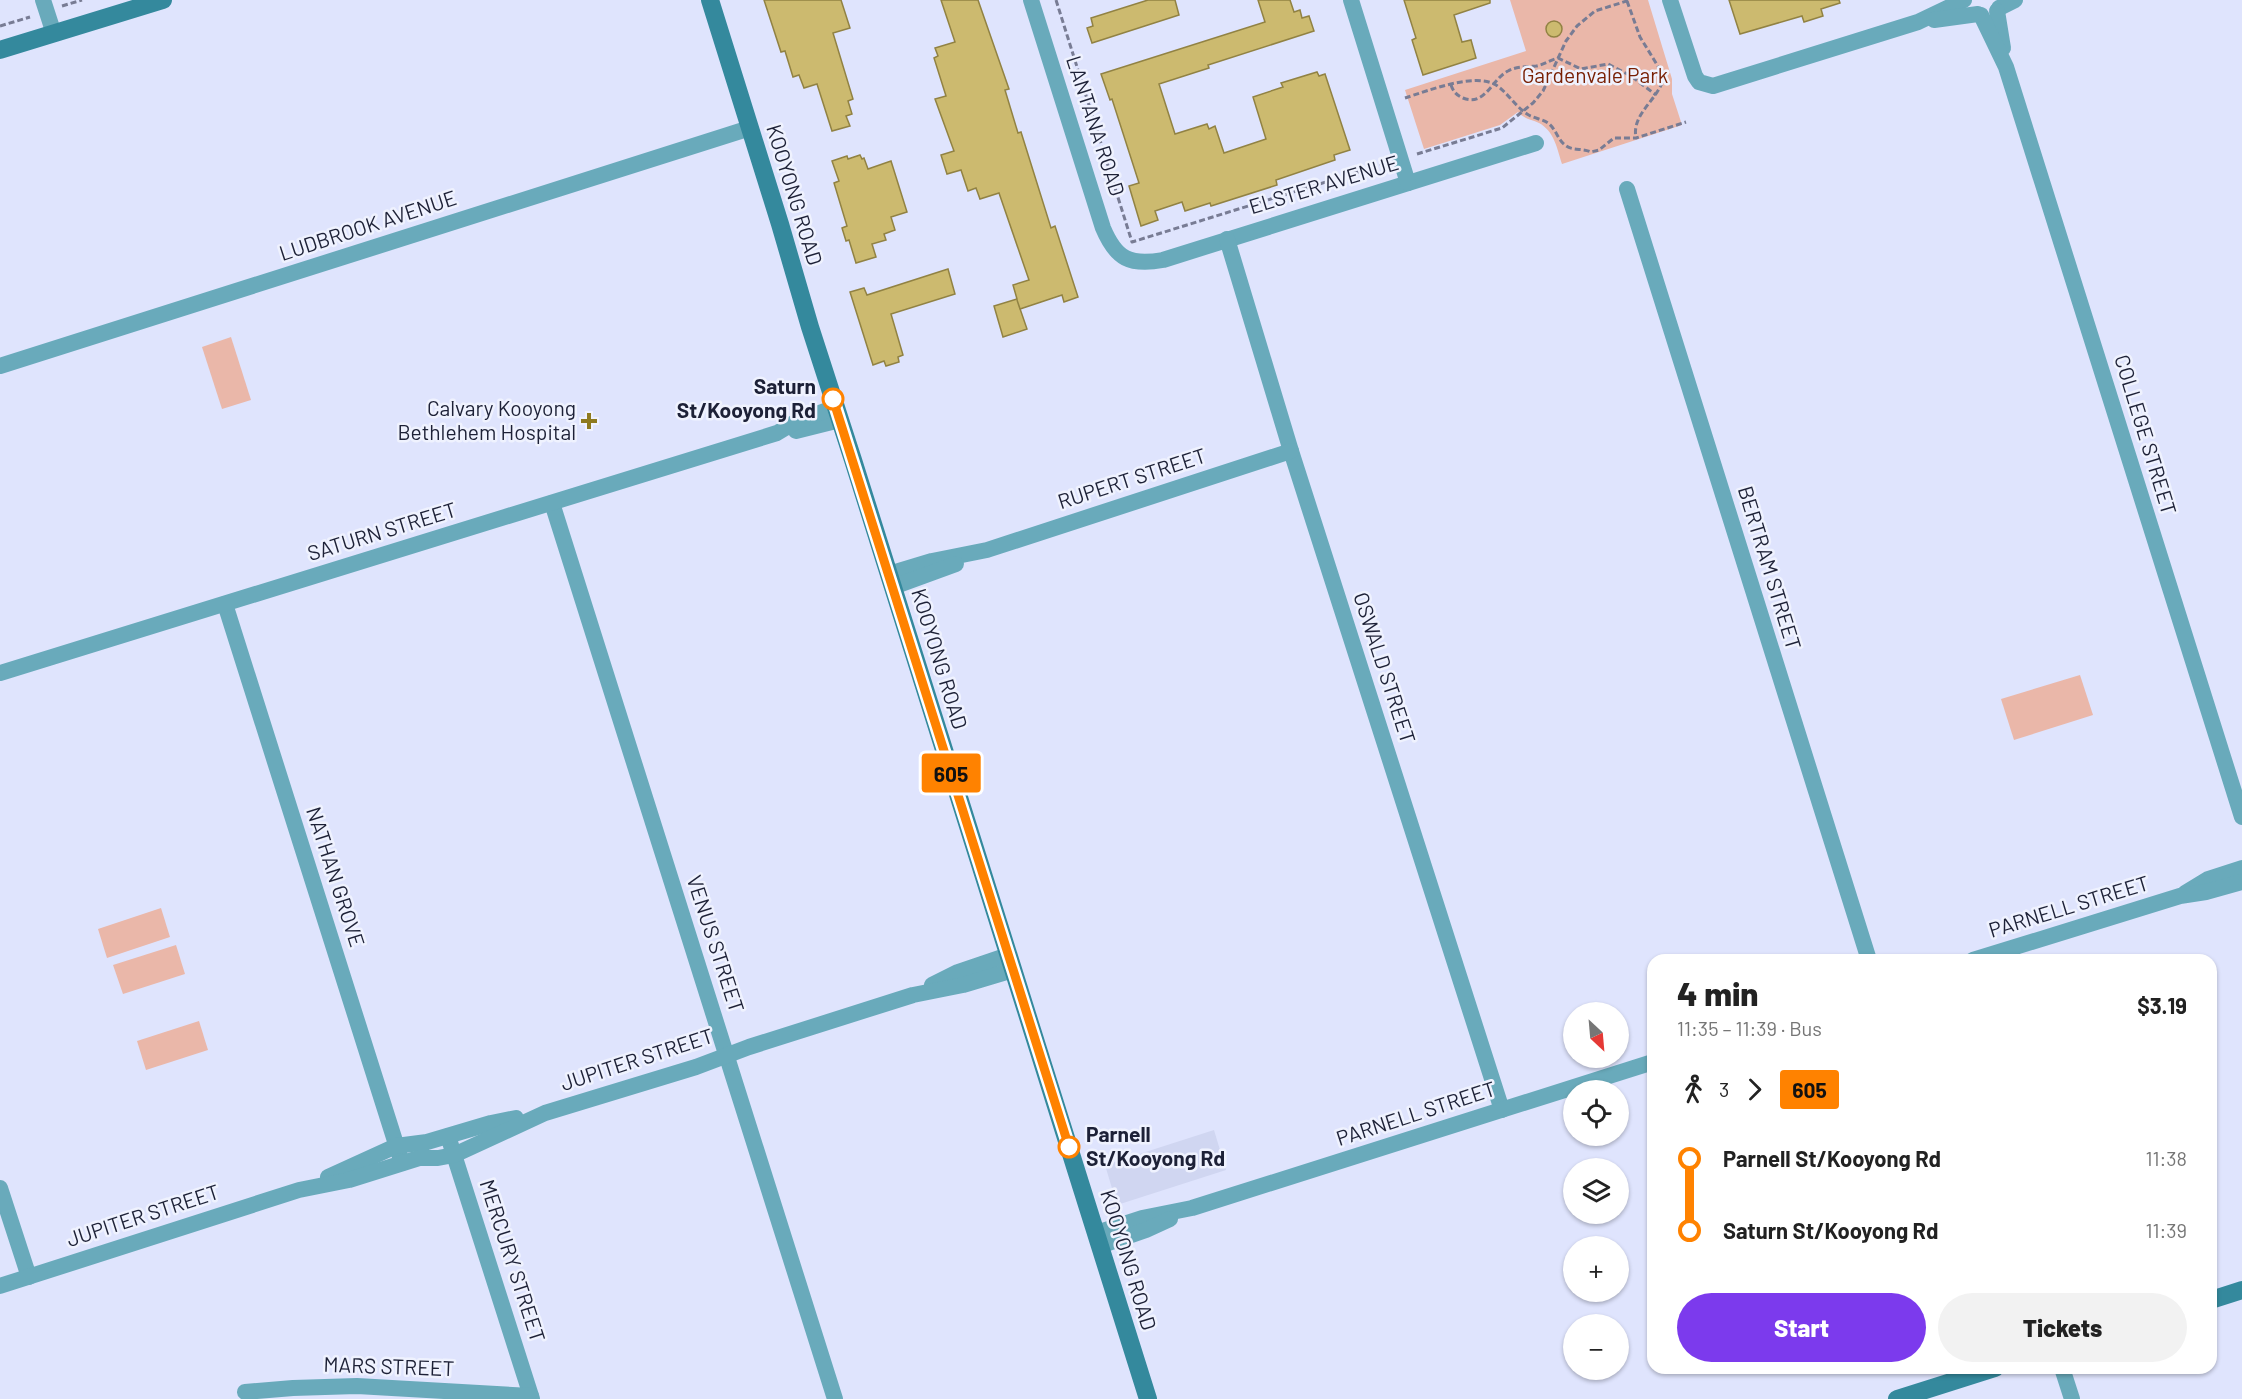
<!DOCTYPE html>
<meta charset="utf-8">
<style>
body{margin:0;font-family:Barlow,sans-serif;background:#f2f2f2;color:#222;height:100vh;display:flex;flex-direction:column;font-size:22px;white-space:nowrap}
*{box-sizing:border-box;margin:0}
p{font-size:20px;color:#767676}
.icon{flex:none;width:33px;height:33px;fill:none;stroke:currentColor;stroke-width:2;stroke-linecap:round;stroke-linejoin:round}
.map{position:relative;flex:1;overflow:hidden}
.sheet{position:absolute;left:1647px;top:954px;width:570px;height:420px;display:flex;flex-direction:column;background:#fff;border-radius:18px;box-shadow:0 2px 4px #0004}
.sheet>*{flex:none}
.badge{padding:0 12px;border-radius:4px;font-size:21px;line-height:39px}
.needle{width:39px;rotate:154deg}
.tools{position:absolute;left:1563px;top:1002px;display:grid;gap:12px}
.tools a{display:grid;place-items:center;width:66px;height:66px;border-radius:50%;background:#fff;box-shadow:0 2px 4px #0004;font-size:30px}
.map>.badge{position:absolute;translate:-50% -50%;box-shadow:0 0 0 3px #fff}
.legs{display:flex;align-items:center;gap:9px;height:66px;padding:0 30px;font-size:20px}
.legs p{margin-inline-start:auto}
.head{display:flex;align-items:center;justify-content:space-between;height:102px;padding:0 30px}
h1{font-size:33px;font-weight:800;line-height:45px}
.action{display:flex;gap:12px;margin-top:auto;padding:12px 30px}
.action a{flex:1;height:69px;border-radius:36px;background:#7c3aed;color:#fff;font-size:24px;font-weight:800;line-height:69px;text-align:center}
.action a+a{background:#f2f2f2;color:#222}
ul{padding:0 30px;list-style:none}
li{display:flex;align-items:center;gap:21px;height:72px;font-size:22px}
li i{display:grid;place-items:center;width:9px;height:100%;margin:0 8px;background:currentColor}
li i::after{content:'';width:15px;height:15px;margin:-8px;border:4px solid;border-radius:50%;background:#fff}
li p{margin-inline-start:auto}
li:first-child i{background:linear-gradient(#0000 50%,currentColor 0)}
li:last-child i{background:linear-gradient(currentColor 50%,#0000 0)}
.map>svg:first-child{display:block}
.built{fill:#d0d6f1}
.green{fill:#eab7a9}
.building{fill:#ccba6f;stroke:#918243;stroke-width:1.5}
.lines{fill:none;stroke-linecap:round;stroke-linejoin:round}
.path{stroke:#787c94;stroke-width:3;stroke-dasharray:6 3;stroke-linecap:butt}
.street{stroke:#69aabb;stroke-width:16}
.secondary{stroke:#34899d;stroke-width:18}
.line-1-casing{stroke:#fff;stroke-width:14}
.line-1{stroke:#ff8200;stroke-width:9}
.stop-1-dot{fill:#fff;stroke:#ff8200;stroke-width:3}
.poi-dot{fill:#8e7a1f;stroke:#eff2fe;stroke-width:2}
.labels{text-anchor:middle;stroke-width:5;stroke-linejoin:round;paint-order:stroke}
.park-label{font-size:21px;fill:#781f03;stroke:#eff2fe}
.street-label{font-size:21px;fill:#1d2137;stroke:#eff2fe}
.stop-label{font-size:21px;font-weight:bold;fill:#1d2137;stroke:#eff2fe;text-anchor:end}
.poi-label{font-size:21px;fill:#1d2137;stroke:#eff2fe;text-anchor:end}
</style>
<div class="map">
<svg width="2242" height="1399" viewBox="0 0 2242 1399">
<rect width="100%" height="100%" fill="#dfe4fd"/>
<path class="built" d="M1214 1130 1226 1170 1117 1205 1105 1165Z"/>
<g class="green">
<path d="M1510 0H1648L1672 79V94L1682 125 1562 164C1557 148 1554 131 1539 123 1531 119 1524 119 1518 112L1500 125 1424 149 1405 90 1526 51Z"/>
<path d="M231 337 251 400 222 409 202 347Z"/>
<path d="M2080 675 2093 715 2014 740 2001 699Z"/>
<path d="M161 908 170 937 107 958 98 929Z"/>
<path d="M176 945 185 974 123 994 113 965Z"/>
<path d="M199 1021 208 1050 146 1070 137 1041Z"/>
</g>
<g class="building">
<path d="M764 0H841L850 28 833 33 853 99 848 101 852 114 846 116 850 126 832 131 817 84 804 88 799 75 793 77 785 51 781 52Z"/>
<path d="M941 0H978L1009 89 1005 90 1018 133 1021 132 1051 228 1055 226 1078 297 1064 302 1062 295 1020 309 1017 300 1027 329 1003 337 994 306 1017 299 1013 285 1029 280 999 193 980 199 976 188 968 191 961 170 947 174 941 155 954 151 935 99 946 96 934 58 938 56 935 48 955 42Z"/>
<path d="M1148 0H1175L1179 15 1092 43 1087 28 1093 26 1091 18Z"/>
<path d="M1258 0H1290L1294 12 1300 10 1302 18 1309 16 1314 31 1208 65 1209 68 1159 84 1175 134 1207 124 1209 129 1215 126 1224 153 1266 139 1253 97 1283 87 1281 83 1317 72 1319 76 1325 74 1350 150 1334 155 1335 160 1276 180 1277 185 1211 206 1210 203 1185 211 1182 202 1155 211 1158 220 1141 226 1129 186 1139 183 1112 99 1110 100 1101 74 1265 22Z"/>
<path d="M1404 0H1490V3L1454 15 1462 42 1471 40 1476 58 1423 75 1412 40 1416 38Z"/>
<path d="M1729 0H1839L1840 3 1821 9 1823 16 1804 22 1802 16 1740 34Z"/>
<circle cx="1554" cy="29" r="8"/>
<path d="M860 155 862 159 864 158 868 169 891 161 907 212 891 217 895 230 884 234 886 240 872 244 876 257 856 263 849 240 846 241 842 228 847 226 834 183 839 181 832 161 847 156 848 159Z"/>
<path d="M948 269 955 294 891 314 903 355 898 357 899 362 886 366 884 361 873 365 850 292 864 288 867 295Z"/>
</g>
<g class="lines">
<g class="path">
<path d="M1056 0 1132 242 1384 164"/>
<path d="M1627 1 1640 37 1664 76C1660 99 1631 113 1636 138"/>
<path d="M62 6 82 0"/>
<path d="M0 26 30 17"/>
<path d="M1451 85C1453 91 1456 95 1463 98 1485 107 1492 79 1508 71 1517 66 1526 67 1536 66 1543 65 1550 60 1558 58L1581 69 1608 64 1631 76 1656 95"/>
<path d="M1405 98C1427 91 1475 72 1496 85 1508 93 1515 106 1527 114 1533 118 1542 119 1548 123 1556 129 1558 140 1565 145 1572 151 1582 148 1591 152L1599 150 1614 138H1636L1686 122"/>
<path d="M1417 154 1502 128 1533 103 1543 91 1566 41 1577 26 1595 11 1630 0"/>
</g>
<g class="street">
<path d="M43 0 54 34"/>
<path d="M1031 0 1103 228C1116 259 1130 266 1163 260L1536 143"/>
<path d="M1351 0 1408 183"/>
<path d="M1670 0 1695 76 1699 82 1713 86 1918 22 1964 0"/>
<path d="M1999 8 2015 0"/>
<path d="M1997 11 2003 48"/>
<path d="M1981 15 2006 67 2242 817"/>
<path d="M1934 20 1978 14"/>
<path d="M1627 189 1869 960"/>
<path d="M1227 239 1291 451 1502 1110"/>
<path d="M0 366 750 128"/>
<path d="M796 431 840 420"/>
<path d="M552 503 835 1399"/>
<path d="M889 574 932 561 987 550 1291 451"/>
<path d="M893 587 956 564"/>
<path d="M225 604 402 1163"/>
<path d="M0 673 777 433 797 421 836 407"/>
<path d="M2185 893 2208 879 2242 868"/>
<path d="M1973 960 2180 896 2206 892 2242 882"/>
<path d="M932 985 958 972 1008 955"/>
<path d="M448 1136 532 1399"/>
<path d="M328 1177 396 1146 427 1142 491 1123 516 1118"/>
<path d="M0 1188 29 1277"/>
<path d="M1096 1233 1142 1218 1192 1208 1653 1062"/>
<path d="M1100 1246 1146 1230 1170 1219"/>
<path d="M0 1286 299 1190 349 1180 419 1158H438L454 1155 545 1113 696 1067 749 1047 913 995 963 985 1013 970"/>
<path d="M2062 1368 2072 1399"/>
<path d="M245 1392 293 1388 357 1386 531 1396"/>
</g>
<g class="secondary">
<path d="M710 0 780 224 810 327 853 460 1148 1399"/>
<path d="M0 50 163 0"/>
<path d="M2211 1300 2242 1290"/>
<path d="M1897 1399 1995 1368"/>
</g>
</g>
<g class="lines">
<g class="line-1-casing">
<path id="line-1" d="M833 399 1069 1147"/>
</g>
<use href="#line-1" class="line-1"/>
</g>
<g class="stop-1-dot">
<circle cx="833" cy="399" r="10"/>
<circle cx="1069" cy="1147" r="10"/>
</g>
<path class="poi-dot" d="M586 412h6v6h6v6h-6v6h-6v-6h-6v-6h6z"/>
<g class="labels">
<g class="park-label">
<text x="1595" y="83">Gardenvale Park</text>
</g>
<g class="street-label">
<text transform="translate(1095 126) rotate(72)" y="7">LANTANA ROAD</text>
<text transform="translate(1324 185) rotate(-17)" y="7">ELSTER AVENUE</text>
<text transform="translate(794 195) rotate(73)" y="7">KOOYONG ROAD</text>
<text transform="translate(368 226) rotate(-18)" y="7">LUDBROOK AVENUE</text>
<text transform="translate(2145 435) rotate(73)" y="7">COLLEGE STREET</text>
<text transform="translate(1132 479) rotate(-18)" y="7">RUPERT STREET</text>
<text transform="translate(382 532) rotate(-17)" y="7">SATURN STREET</text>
<text transform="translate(1769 568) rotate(73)" y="7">BERTRAM STREET</text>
<text transform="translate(939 659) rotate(73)" y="7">KOOYONG ROAD</text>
<text transform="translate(1384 668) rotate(72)" y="7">OSWALD STREET</text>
<text transform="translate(335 877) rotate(72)" y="7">NATHAN GROVE</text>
<text transform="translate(2069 907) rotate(-17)" y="7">PARNELL STREET</text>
<text transform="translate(715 944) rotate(72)" y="7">VENUS STREET</text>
<text transform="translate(637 1060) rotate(-18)" y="7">JUPITER STREET</text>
<text transform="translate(1416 1114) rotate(-18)" y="7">PARNELL STREET</text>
<text transform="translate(143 1216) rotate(-18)" y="7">JUPITER STREET</text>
<text transform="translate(1128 1260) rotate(73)" y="7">KOOYONG ROAD</text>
<text transform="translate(512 1261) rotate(72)" y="7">MERCURY STREET</text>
<text transform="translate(389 1367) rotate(2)" y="7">MARS STREET</text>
</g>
<g class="stop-label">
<text x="816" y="394">Saturn<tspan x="816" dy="24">St/Kooyong Rd</tspan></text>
<text x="1086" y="1142" text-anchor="start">Parnell<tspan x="1086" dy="24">St/Kooyong Rd</tspan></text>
</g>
<g class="poi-label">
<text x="576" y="416">Calvary Kooyong<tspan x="576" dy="24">Bethlehem Hospital</tspan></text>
</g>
</g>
</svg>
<div class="tools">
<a><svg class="needle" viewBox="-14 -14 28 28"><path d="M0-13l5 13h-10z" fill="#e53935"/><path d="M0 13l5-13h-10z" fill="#767676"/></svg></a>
<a><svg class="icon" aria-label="locate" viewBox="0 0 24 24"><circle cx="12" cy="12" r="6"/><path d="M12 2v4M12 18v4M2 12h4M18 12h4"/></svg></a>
<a><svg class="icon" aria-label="layers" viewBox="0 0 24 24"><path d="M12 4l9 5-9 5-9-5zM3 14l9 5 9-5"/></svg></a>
<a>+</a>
<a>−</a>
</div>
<b class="badge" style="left:951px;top:773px;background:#ff8200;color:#111">605</b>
<section class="sheet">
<div class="head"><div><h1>4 min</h1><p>11:35 – 11:39 · Bus</p></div><b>$3.19</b></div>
<div class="legs"><svg class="icon" aria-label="walk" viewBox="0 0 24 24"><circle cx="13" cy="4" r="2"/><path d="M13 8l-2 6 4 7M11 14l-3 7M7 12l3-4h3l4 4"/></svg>3<svg class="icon" aria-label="forward" viewBox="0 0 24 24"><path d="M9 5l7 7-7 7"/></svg><b class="badge" style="background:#ff8200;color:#111">605</b></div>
<ul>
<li><i style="color:#ff8200"></i><b>Parnell St/Kooyong Rd</b><p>11:38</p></li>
<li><i style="color:#ff8200"></i><b>Saturn St/Kooyong Rd</b><p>11:39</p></li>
</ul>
<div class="action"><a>Start</a><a>Tickets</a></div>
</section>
</div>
